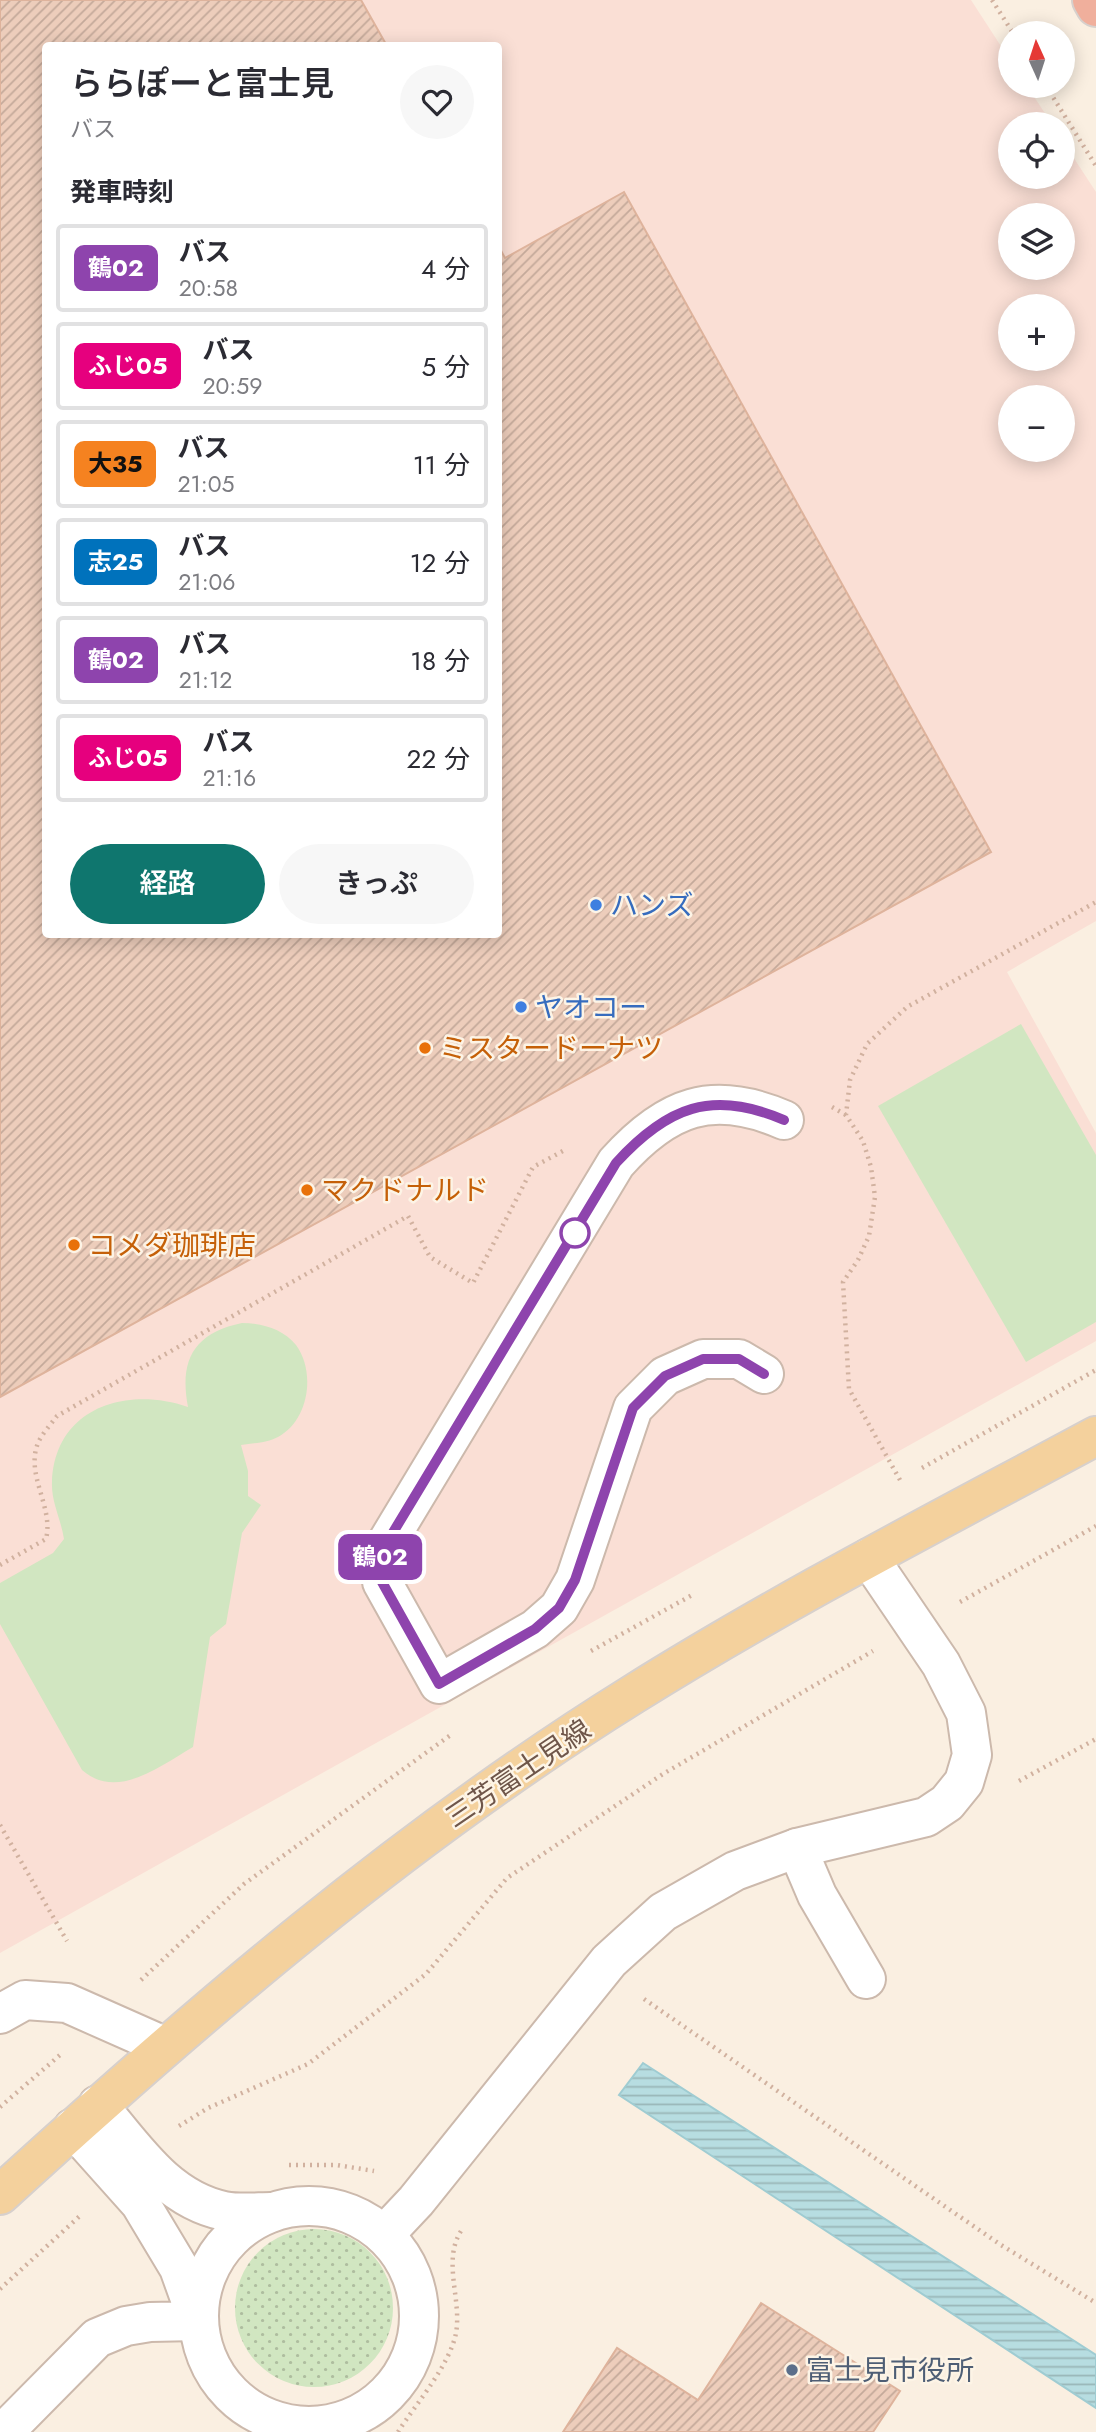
<!DOCTYPE html>
<html lang="ja">
<meta charset="utf-8">
<style>
body{margin:0;font-family:Jost,"Noto Sans JP",sans-serif;background:#f7f7f7;color:#2b2b33;height:100vh;display:flex;flex-direction:column;font-size:26px;white-space:nowrap}
*{box-sizing:border-box;margin:0}
p{font-size:23px;color:#7c7c81}
.icon{flex:none;width:38px;height:38px;fill:none;stroke:currentColor;stroke-width:2;stroke-linecap:round;stroke-linejoin:round}
.map{position:relative;flex:1;overflow:hidden}
.panel{position:absolute;left:42px;top:42px;width:460px;height:896px;display:flex;flex-direction:column;background:#fff;border-radius:7px;box-shadow:0 4px 18px #0003}
.panel>*{flex:none}
.badge{padding:0 14px;border-radius:10px;font-size:24px;line-height:46px}
.needle{width:46px;rotate:357deg}
.tools{position:absolute;left:998px;top:21px;display:grid;gap:14px}
.tools a{display:grid;place-items:center;width:77px;height:77px;border-radius:50%;background:#fff;box-shadow:0 4px 18px #0003;font-size:35px}
.map>.badge{position:absolute;translate:-50% -50%;box-shadow:0 0 0 4px #fff}
h2{padding:0 28px;font-size:26px;line-height:63px}
.round{display:grid;place-items:center;flex:none;width:74px;height:74px;border-radius:37px;background:#f7f7f7}
.headline{display:flex;align-items:center;justify-content:space-between;height:119px;padding:0 28px}
h1{font-size:33px;font-weight:600;line-height:52px}
.primary-button{display:flex;gap:14px;margin-top:auto;padding:14px 28px}
.primary-button a{flex:1;height:80px;border-radius:42px;background:#0f766e;color:#fff;font-size:28px;font-weight:600;line-height:80px;text-align:center}
.primary-button a+a{background:#f7f7f7;color:#2b2b33}
ul{padding:0;list-style:none}
li{display:flex;align-items:center;gap:21px;height:88px;margin:0 14px 10px;padding:0 14px;border:4px solid #e1e1e2;border-radius:7px}
li div{flex:1}
li b{display:block;font-size:26px}
li em{font-style:normal}
li .badge{min-width:77px;font-weight:700;text-align:center}
.map>svg:first-child{display:block}
.commercial{fill:#fadfd5;fill-rule:evenodd}
.park{fill:#d1e6c1}
.garden{fill:url(#garden-dots)}
.water{fill:url(#water-rules);stroke:#9fccd2;stroke-width:2}
.building{fill:url(#building-hatch);stroke:#deb39c;stroke-width:2}
.lines{fill:none;stroke-linecap:round;stroke-linejoin:round}
.minor-casing{stroke:#ccb9ac;stroke-width:42}
.major-casing{stroke:#d7d0cc;stroke-width:42}
.highway-casing{stroke:#d7d0cc;stroke-width:42}
.path{stroke:#d1b19f;stroke-width:4.5;stroke-dasharray:2 5;stroke-linecap:butt}
.minor{stroke:#fff;stroke-width:38}
.major{stroke:#f4d19d;stroke-width:38}
.highway{stroke:#f0af9c;stroke-width:38}
.line-casing{stroke:#fff;stroke-width:16}
.line{stroke:#8e44ad;stroke-width:10}
.shop-dot{fill:#3f7fe0;stroke:#fdf4e6;stroke-width:2.5}
.food-dot{fill:#e8710a;stroke:#fdf4e6;stroke-width:2.5}
.stop-dot{fill:#fff;stroke:#8e44ad;stroke-width:3.5}
.service-dot{fill:#5c6f8a;stroke:#fdf4e6;stroke-width:2.5}
.labels{text-anchor:middle;stroke-width:5;stroke-linejoin:round;paint-order:stroke}
.shop-label{font-size:28px;fill:#366cbe;stroke:#fdf4e6;text-anchor:start}
.food-label{font-size:28px;fill:#c56008;stroke:#fdf4e6;text-anchor:start}
.street-label{font-size:28px;fill:#6f564a;stroke:#fdf4e6}
.service-label{font-size:28px;fill:#4e5e75;stroke:#fdf4e6;text-anchor:start}
</style>
<div class="map">
<svg width="1096" height="2432" viewBox="0 0 1096 2432">
<defs>
<pattern id="garden-dots" width="8" height="8" patternUnits="userSpaceOnUse" patternTransform="scale(1.75)"><rect width="8" height="8" fill="#d1e6c1"/><path d="M2 2h.1M6 6h.1" fill="none" stroke="#aebd9f" stroke-width="1.8" stroke-linecap="round"/></pattern>
<pattern id="water-rules" width="6" height="5" patternUnits="userSpaceOnUse" patternTransform="scale(1.75)"><rect width="6" height="5" fill="#b7dde1"/><path d="M0 2.5h6" fill="none" stroke="#99b6b8"/></pattern>
<pattern id="building-hatch" width="6" height="6" patternUnits="userSpaceOnUse" patternTransform="scale(1.75)"><rect width="6" height="6" fill="#edcdbb"/><path d="M-1 1l2-2M0 6l6-6M5 7l2-2" fill="none" stroke="#c4a99a"/></pattern>
</defs>
<rect width="100%" height="100%" fill="#faefe1"/>
<path class="commercial" d="M0 0H971L1010 60V86H1027L1052 124H1010V177H1062V140L1096 192V921L1007 972 1096 1133V1341L0 1953ZM46 46H499V934H46ZM1010 215H1062V268H1010ZM1010 306H1062V359H1010ZM1010 397H1062V450H1010Z"/>
<g class="park">
<path d="M1021 1024 1096 1155V1322L1026 1362 878 1106Z"/>
<path d="M242 1323C262 1323 283 1329 296 1345 316 1372 309 1421 278 1437 267 1443 253 1443 241 1445L248 1471V1496L261 1505 242 1533 226 1624 210 1637 193 1747C160 1766 117 1801 82 1770L0 1624V1583L53 1553 64 1539C61 1519 51 1502 52 1482 55 1407 127 1386 188 1407 179 1360 194 1333 242 1323Z"/>
</g>
<circle class="garden" cx="314" cy="2308" r="79"/>
<path class="water" d="M643 2063 1096 2355V2408L619 2095Z"/>
<g class="building">
<path d="M0 0H361L387 46H46V934H499V247L505 258 624 192 991 852 0 1397Z"/>
<path d="M761 2303 900 2391 873 2432H563L617 2348 698 2400Z"/>
</g>
<g class="lines">
<g class="minor-casing">
<g id="minor">
<path d="M764 1374 739 1359H703L665 1376 633 1408 575 1580 559 1608 535 1629 439 1684 382 1582 380 1554 616 1163C667 1106 712 1089 784 1120"/>
<path d="M797 1848 817 1895 866 1979"/>
<path d="M0 2014 25 2000 67 2003 164 2046"/>
<path d="M98 2105C134 2147 166 2199 224 2211 239 2214 257 2212 272 2212"/>
<circle cx="309" cy="2316" r="110"/>
<path d="M384 2235 416 2201 609 1961 663 1912 735 1871 797 1848 926 1817 947 1803 964 1782 972 1755 966 1713 941 1664 869 1558"/>
<path d="M4 2432 97 2338 126 2326 150 2322 198 2321 179 2268 140 2203 73 2128"/>
</g>
</g>
<g class="major-casing">
<path id="major" d="M0 2195C198 2014 404 1837 632 1695 782 1601 940 1520 1096 1436"/>
</g>
<g class="highway-casing">
<path id="highway" d="M1092 0 1096 7"/>
</g>
<g class="path">
<path d="M992 0 1013 33"/>
<path d="M1046 86 1096 166"/>
<path d="M832 1107 846 1115"/>
<path d="M922 1468 1096 1370"/>
<path d="M900 1480 849 1389 843 1282 858 1260 869 1236 875 1197 871 1167 863 1141 846 1115 850 1080 867 1044 907 1007 1096 902"/>
<path d="M0 1565 46 1539C54 1507 25 1475 38 1443 42 1434 51 1424 57 1416L408 1216 430 1257 473 1283 533 1167 563 1151"/>
<path d="M960 1602 1096 1526"/>
<path d="M591 1651 694 1594"/>
<path d="M1019 1781 1096 1739"/>
<path d="M0 1825 67 1941"/>
<path d="M141 1980 244 1884 452 1734"/>
<path d="M644 1999 1001 2245 1096 2303"/>
<path d="M0 2107 60 2055"/>
<path d="M179 2126 208 2108 308 2064 426 1974 507 1878 663 1774 873 1651"/>
<path d="M289 2165H337L374 2171"/>
<path d="M0 2289 82 2214"/>
<path d="M398 2432C415 2405 450 2365 456 2333 462 2300 442 2261 461 2231"/>
</g>
<use href="#minor" class="minor"/>
<use href="#major" class="major"/>
<use href="#highway" class="highway"/>
</g>
<g class="lines">
<g class="line-casing">
<path id="line" d="M764 1374 739 1359H703L665 1376 633 1408 575 1580 559 1608 535 1629 439 1684 382 1582 380 1554 616 1163C667 1107 712 1089 784 1120"/>
</g>
<use href="#line" class="line"/>
</g>
<g class="shop-dot">
<circle cx="596" cy="905" r="7"/>
<circle cx="521" cy="1007" r="7"/>
</g>
<g class="food-dot">
<circle cx="425" cy="1048" r="7"/>
<circle cx="307" cy="1190" r="7"/>
<circle cx="74" cy="1245" r="7"/>
</g>
<circle class="stop-dot" cx="575" cy="1233" r="14"/>
<circle class="service-dot" cx="792" cy="2370" r="7"/>
<g class="labels">
<g class="shop-label">
<text x="610" y="915">ハンズ</text>
<text x="535" y="1017">ヤオコー</text>
</g>
<g class="food-label">
<text x="439" y="1058">ミスタードーナツ</text>
<text x="321" y="1200">マクドナルド</text>
<text x="88" y="1255">コメダ珈琲店</text>
</g>
<g class="street-label">
<text transform="translate(518 1773) rotate(-34)" y="10">三芳富士見線</text>
</g>
<g class="service-label">
<text x="806" y="2380">富士見市役所</text>
</g>
</g>
</svg>
<div class="tools">
<a><svg class="needle" viewBox="-14 -14 28 28"><path d="M0-13l5 13h-10z" fill="#e53935"/><path d="M0 13l5-13h-10z" fill="#7c7c81"/></svg></a>
<a><svg class="icon" aria-label="locate" viewBox="0 0 24 24"><circle cx="12" cy="12" r="6"/><path d="M12 2v4M12 18v4M2 12h4M18 12h4"/></svg></a>
<a><svg class="icon" aria-label="layers" viewBox="0 0 24 24"><path d="M12 4l9 5-9 5-9-5zM3 14l9 5 9-5"/></svg></a>
<a>+</a>
<a>−</a>
</div>
<b class="badge" style="left:380px;top:1557px;background:#8e44ad;color:#fff">鶴02</b>
<section class="panel">
<div class="headline"><div><h1>ららぽーと富士見</h1><p>バス</p></div><a class="round"><svg class="icon" aria-label="heart" viewBox="0 0 24 24"><path d="M12 20l-8-8c-3-5 5-10 8-4 3-6 11-1 8 4z"/></svg></a></div>
<h2>発車時刻</h2>
<ul>
<li><span class="badge" style="background:#8e44ad;color:#fff">鶴02</span><div><b>バス</b><p>20:58</p></div><em>4 分</em></li>
<li><span class="badge" style="background:#e6007e;color:#fff">ふじ05</span><div><b>バス</b><p>20:59</p></div><em>5 分</em></li>
<li><span class="badge" style="background:#f58220;color:#111">大35</span><div><b>バス</b><p>21:05</p></div><em>11 分</em></li>
<li><span class="badge" style="background:#0072bc;color:#fff">志25</span><div><b>バス</b><p>21:06</p></div><em>12 分</em></li>
<li><span class="badge" style="background:#8e44ad;color:#fff">鶴02</span><div><b>バス</b><p>21:12</p></div><em>18 分</em></li>
<li><span class="badge" style="background:#e6007e;color:#fff">ふじ05</span><div><b>バス</b><p>21:16</p></div><em>22 分</em></li>
</ul>
<div class="primary-button"><a>経路</a><a>きっぷ</a></div>
</section>
</div>
